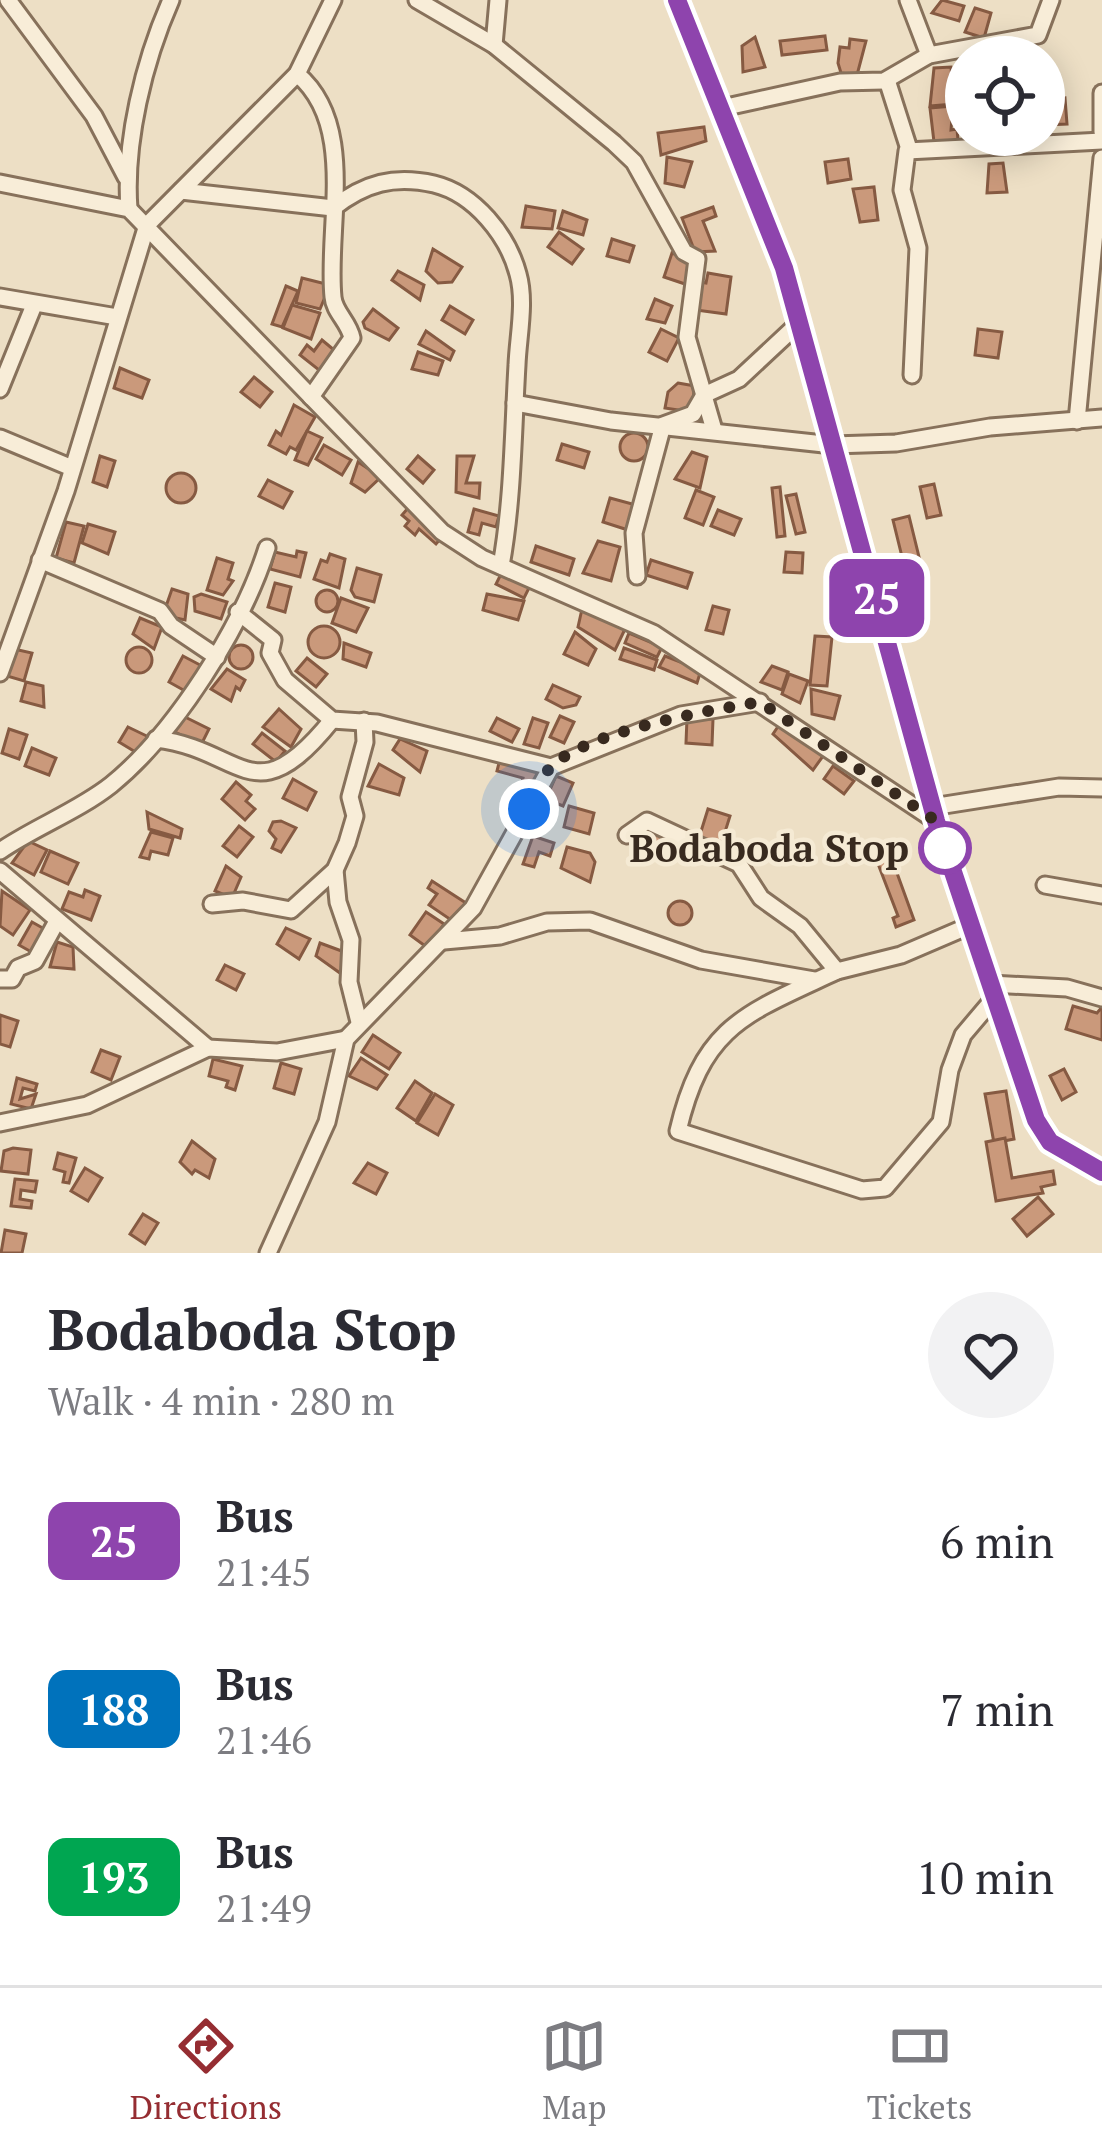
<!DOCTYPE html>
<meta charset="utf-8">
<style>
body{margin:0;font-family:"PT Serif",serif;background:#f2f2f3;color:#2b2b33;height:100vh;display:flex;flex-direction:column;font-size:45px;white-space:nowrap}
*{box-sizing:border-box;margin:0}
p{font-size:39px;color:#7c7c81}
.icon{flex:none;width:66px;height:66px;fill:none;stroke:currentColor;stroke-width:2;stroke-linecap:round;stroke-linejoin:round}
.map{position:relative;height:1253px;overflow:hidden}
.sheet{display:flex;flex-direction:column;background:#fff;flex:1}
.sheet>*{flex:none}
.badge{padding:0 24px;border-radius:18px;font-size:42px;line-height:78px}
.controls{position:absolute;left:945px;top:36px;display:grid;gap:24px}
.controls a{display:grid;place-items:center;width:120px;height:120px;border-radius:50%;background:#fff;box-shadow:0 6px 30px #0003;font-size:60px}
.you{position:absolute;width:60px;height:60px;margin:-30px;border:9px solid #fff;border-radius:50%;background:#1a73e8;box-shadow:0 0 0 18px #1a73e833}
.map>.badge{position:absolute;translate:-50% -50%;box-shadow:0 0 0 6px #fff}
.round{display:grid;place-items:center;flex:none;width:126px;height:126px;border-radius:63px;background:#f2f2f3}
.head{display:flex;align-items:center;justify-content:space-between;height:204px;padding:0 48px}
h1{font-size:57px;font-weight:700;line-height:90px}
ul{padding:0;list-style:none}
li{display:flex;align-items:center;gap:36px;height:168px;padding:0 48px}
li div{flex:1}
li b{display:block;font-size:45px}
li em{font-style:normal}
li .badge{min-width:132px;font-weight:700;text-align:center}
.tab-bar{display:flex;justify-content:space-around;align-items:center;height:168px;border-top:3px solid #e1e1e2;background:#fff;font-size:33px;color:#7c7c81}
.tab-bar a{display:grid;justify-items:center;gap:6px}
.tab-bar .selected{color:#952d32}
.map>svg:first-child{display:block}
.building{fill:#ca997b;stroke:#865a42;stroke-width:3}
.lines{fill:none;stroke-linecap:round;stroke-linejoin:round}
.minor-casing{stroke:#87715b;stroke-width:21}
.minor{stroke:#f8edd8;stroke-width:15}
.line-casing{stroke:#fff;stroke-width:27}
.line{stroke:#8e44ad;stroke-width:18}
.walk{stroke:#382a1f;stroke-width:12;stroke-dasharray:0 21.6}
.stop-dot{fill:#fff;stroke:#8e44ad;stroke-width:6}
.labels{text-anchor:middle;stroke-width:9;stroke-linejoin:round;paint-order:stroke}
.stop-label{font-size:39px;font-weight:bold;fill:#382a1f;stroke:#f5ead4;text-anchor:end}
</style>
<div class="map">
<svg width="1102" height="1253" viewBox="0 0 1102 1253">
<rect width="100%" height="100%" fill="#eddfc5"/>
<g class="building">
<path d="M942 0 964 6 959 21 932 13Z"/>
<path d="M975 8 991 13 984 38 965 32Z"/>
<path d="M825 36 827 50 782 55 780 41Z"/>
<path d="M755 37 765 67 743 72 742 46Z"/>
<path d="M850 39 866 41 857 75 841 73 838 63 840 47 849 48Z"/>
<path d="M951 67 954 104 930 106 934 68Z"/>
<path d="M1065 98 1067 124 1045 125 1044 100Z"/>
<path d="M953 106 951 130 957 129 958 140 934 142 930 108Z"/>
<path d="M704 127 706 141 661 155 658 133Z"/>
<path d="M667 157 692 162 684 187 665 183Z"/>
<path d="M848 159 851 179 828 183 825 162Z"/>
<path d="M1003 163 1007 192 987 193 989 164Z"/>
<path d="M874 187 878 220 860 222 853 189Z"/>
<path d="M526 206 555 211 552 229 522 227Z"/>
<path d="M713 207 716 216 703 221 715 251 695 252 682 218Z"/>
<path d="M563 211 587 220 583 235 558 228Z"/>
<path d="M559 232 583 249 572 264 548 247Z"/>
<path d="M612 239 634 246 629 262 607 256Z"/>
<path d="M433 249 462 267 452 282 438 283 426 271Z"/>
<path d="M672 253 696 262 688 285 664 277Z"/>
<path d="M398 271 424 285 420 300 392 280Z"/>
<path d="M708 273 731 277 726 314 696 310 700 282 706 283Z"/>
<path d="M302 278 330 285 320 309 296 303Z"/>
<path d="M286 286 298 291 282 327 272 324Z"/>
<path d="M655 299 672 306 665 323 647 319Z"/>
<path d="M292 305 320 313 311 339 283 328Z"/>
<path d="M450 306 473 320 465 334 442 320Z"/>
<path d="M373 309 398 328 389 340 365 328 363 322Z"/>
<path d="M661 329 679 338 667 361 649 352Z"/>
<path d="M978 329 1002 332 998 358 975 355Z"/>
<path d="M426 331 454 351 450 360 419 344Z"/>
<path d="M322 340 340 355 324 374 300 355 307 345 314 351Z"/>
<path d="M418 352 443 361 438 375 412 369Z"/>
<path d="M120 368 149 380 142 398 114 388Z"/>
<path d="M254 377 272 392 260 407 241 392Z"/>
<path d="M678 383 695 386 691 412 665 408 668 392Z"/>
<path d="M294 405 315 417 296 450 290 447 286 454 269 445 276 431 281 435Z"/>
<path d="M307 431 322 438 308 465 295 460Z"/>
<circle cx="634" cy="447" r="14"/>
<path d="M562 444 589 452 584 468 557 460Z"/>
<path d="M324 445 351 460 342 475 316 459Z"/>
<path d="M692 452 707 457 700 488 675 479Z"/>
<path d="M100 456 115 461 107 487 93 482Z"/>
<path d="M418 456 434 470 423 483 407 469Z"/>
<path d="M457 456H474L466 483H480L479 498 456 492Z"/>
<path d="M358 462 381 477 365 492 351 483Z"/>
<circle cx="181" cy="488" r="15"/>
<path d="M268 480 292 492 283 508 259 496Z"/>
<path d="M934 484 941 515 927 518 920 487Z"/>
<path d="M780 487 785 536 777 537 772 488Z"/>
<path d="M696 490 714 497 703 525 685 518Z"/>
<path d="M796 494 805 532 796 534 786 496Z"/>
<path d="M610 498 636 505 628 530 603 522Z"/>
<path d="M409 507 443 536 436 544 419 529 415 535 405 526 409 521 402 515Z"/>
<path d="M474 509 499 516 496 527 482 523 479 535 468 532Z"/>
<path d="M718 510 741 519 734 535 711 526Z"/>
<path d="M909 516 920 561 904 565 893 520Z"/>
<path d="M66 522 84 526 74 563 56 558Z"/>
<path d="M88 524 115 532 108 554 82 543Z"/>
<path d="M598 541 620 547 611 581 583 573Z"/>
<path d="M536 546 574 559 569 575 531 562Z"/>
<path d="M297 551 306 553 300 577 270 569 275 552 296 557Z"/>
<path d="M786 552 803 553 802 573 784 572Z"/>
<path d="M330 554 345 559 339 588 314 579 321 560 327 562Z"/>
<path d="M217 558 233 563 228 579 233 581 223 595 207 590Z"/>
<path d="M651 560 692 573 687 588 646 575Z"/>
<path d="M357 568 381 575 374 602 355 597 351 590Z"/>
<path d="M502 572 530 586 524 598 496 584Z"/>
<path d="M275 583 291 587 285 612 268 607Z"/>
<path d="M172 589 188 594 185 620 163 615Z"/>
<circle cx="327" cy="601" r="11"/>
<path d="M201 594 227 602 221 619 195 611 194 597Z"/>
<path d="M487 594 524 601 518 620 483 610Z"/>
<path d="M341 598 368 608 356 632 332 623Z"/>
<path d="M713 606 729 610 723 634 706 630Z"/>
<path d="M582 609 626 627 615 650 578 627Z"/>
<path d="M140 618 162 627 154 649 133 634Z"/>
<circle cx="324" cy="642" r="16"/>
<path d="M575 632 596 649 588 665 564 654Z"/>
<path d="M629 633 662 647 657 657 625 643Z"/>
<path d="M815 636 832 637 827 686 810 685Z"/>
<path d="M344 643 371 653 366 667 343 659Z"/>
<circle cx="241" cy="657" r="12"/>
<circle cx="139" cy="660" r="13"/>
<path d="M624 648 657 660 654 670 620 659Z"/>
<path d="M14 649 32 653 24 681 7 676Z"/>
<path d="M183 656 202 666 187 692 169 682Z"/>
<path d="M665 656 701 670 697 683 659 667Z"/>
<path d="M307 658 327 674 316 687 296 671Z"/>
<path d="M772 666 788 672 782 690 761 682Z"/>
<path d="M227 669 245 680 240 690 236 687 231 701 211 689Z"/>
<path d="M789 674 808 681 800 703 782 694Z"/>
<path d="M26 682 43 686 44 707 21 701Z"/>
<path d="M553 685 580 697 576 705 563 708 546 699Z"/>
<path d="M811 689 840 696 834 719 812 714Z"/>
<path d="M279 709 301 729 291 747 263 727Z"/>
<path d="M183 716 209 729 201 745 175 732Z"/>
<path d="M560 716 574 722 564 743 550 737Z"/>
<path d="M497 718 519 729 512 742 490 731Z"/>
<path d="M533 718 548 723 539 748 524 744Z"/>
<path d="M687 718 713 719 712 745 686 743Z"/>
<path d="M779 725 823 756 813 770 773 734Z"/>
<path d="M128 727 153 739 142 756 119 742Z"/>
<path d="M9 729 27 735 19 759 2 753Z"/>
<path d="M262 733 285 751 276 762 253 744Z"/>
<path d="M400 739 427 751 420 772 393 750Z"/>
<path d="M32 748 56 758 49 775 25 766Z"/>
<path d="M500 759 538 769 531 798 519 795 523 778 497 771Z"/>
<path d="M379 764 404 778 399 795 368 786Z"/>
<path d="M833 766 854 781 844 794 824 779Z"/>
<path d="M556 776 573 783 563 806 546 799Z"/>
<path d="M293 779 316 792 307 810 283 798Z"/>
<path d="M236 782 251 795 246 801 255 809 245 820 222 799Z"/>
<path d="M569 806 594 813 589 834 564 827Z"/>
<path d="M708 809 730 816 720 848 698 841Z"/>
<path d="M147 812 182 829 180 838 149 829Z"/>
<path d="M281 821 296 828 281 852 272 848 276 839 269 831 273 822Z"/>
<path d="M239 826 253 837 237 857 223 846Z"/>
<path d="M656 828 674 837 665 854 655 856 644 851Z"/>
<path d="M151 832 173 838 168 855 151 851 149 859 140 857Z"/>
<path d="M533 836 554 843 550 856 539 852 534 867 523 864Z"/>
<path d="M28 841 47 850 34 875 12 863Z"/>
<path d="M567 847 590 853 595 862 590 882 561 868Z"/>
<path d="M50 851 78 863 68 884 41 872Z"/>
<path d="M889 851 914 920 896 927 893 918 898 916 875 856Z"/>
<path d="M226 866 241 877 232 898 215 891Z"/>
<path d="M432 881 469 905 457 924 429 905 437 894 428 888Z"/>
<path d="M85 890 100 896 91 920 62 909 69 892 83 897Z"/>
<path d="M2 891 30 910 13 935 0 926Z"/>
<circle cx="680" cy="913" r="12"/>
<path d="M426 912 444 924 428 948 410 935Z"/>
<path d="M32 922 48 931 35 954 19 945Z"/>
<path d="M286 928 310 939 299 959 277 944Z"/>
<path d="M57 942 73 947 74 969 50 967Z"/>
<path d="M320 943 347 953 340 973 316 956Z"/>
<path d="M225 965 244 974 236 990 217 980Z"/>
<path d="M1073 1006 1097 1013 1102 1007V1040L1066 1029Z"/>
<path d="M0 1015 18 1021 10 1047 0 1044Z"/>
<path d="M373 1035 400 1053 389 1069 362 1052Z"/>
<path d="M101 1050 120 1057 111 1080 92 1072Z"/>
<path d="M361 1058 387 1075 377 1089 349 1076Z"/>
<path d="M213 1059 242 1066 235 1090 226 1087 228 1081 209 1076Z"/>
<path d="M281 1063 301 1069 294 1094 274 1088Z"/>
<path d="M1064 1069 1076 1092 1062 1100 1050 1076Z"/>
<path d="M17 1078 37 1084 35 1091 23 1088 20 1099 36 1094 31 1109 11 1104Z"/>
<path d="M415 1081 432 1093 416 1121 397 1108Z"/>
<path d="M1006 1091 1014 1139 994 1143 985 1094Z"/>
<path d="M435 1094 453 1105 438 1135 417 1123Z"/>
<path d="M1005 1138 1012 1178 1053 1171 1055 1184 1041 1187 1043 1193 996 1201 986 1142Z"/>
<path d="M192 1141 215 1159 209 1178 195 1170 192 1174 180 1162Z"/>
<path d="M13 1148 31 1150 28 1174 1 1171 4 1151Z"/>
<path d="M58 1153 76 1158 69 1183 63 1182 65 1172 54 1169Z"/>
<path d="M368 1163 387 1173 376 1194 354 1183Z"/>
<path d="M85 1168 102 1178 88 1201 71 1191Z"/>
<path d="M15 1179 37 1181 35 1192 21 1190 20 1199 32 1201 31 1208 11 1206Z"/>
<path d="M1038 1197 1053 1214 1027 1236 1013 1219Z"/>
<path d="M143 1214 158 1223 145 1244 130 1234Z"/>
<path d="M5 1230 26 1234 22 1253H1Z"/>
</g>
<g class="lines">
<g class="minor-casing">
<g id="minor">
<path d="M8 0 94 116 126 177"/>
<path d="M417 0 494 45 614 143 634 162 684 252 697 259 687 337 714 430"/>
<path d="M677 0 784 268 936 821 1036 1120 1050 1142 1102 1172"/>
<path d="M908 0 929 55"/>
<path d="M494 45 498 0"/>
<path d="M297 74C358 125 326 227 333 297 334 312 349 322 352 338L311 397"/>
<path d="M887 80 909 149"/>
<path d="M1102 93V132"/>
<path d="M722 108 840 82 884 81 929 55 1038 35 1051 0"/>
<path d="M0 183 129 209 442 532 482 558 653 633 936 821"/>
<path d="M181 191 333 208C365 183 394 175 434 184 475 194 508 236 518 274 526 302 518 337 517 365 513 433 513 499 501 566"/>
<path d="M129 209C124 142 144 61 171 0"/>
<path d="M0 297 117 317"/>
<path d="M912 375 918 248 902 190 907 151 1102 141"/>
<path d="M0 389 34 305"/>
<path d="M515 403 611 421 833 445 896 443 990 427 1102 418"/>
<path d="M1077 421 1102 158"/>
<path d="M0 438 72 468"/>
<path d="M40 560 160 611 171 626 217 657"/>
<path d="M637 576 634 533 663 425 693 414 704 395 739 379 799 323"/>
<path d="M238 612 273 640 270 653 285 680 332 720 377 723 551 767"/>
<path d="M0 673 66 491 147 225 297 74 333 0"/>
<path d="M156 739C243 749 253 818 332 720"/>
<path d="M932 807 1059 787 1102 788"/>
<path d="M627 835 647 821 739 864 761 898 800 926 837 971 901 955 971 925"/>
<path d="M0 851C35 827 78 811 111 785 175 733 242 627 267 548"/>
<path d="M335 870 338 902 351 940 349 982 359 1022"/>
<path d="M0 871 208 1048"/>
<path d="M1045 885 1102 895"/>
<path d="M212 904 243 901 291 910 335 870 347 843 355 816 350 797 365 742 364 721"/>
<path d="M444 941 500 936 547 922 590 921 701 960 814 980"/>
<path d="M837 971C745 1014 703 1025 678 1131L862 1190 885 1188 941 1122 950 1070 963 1035 996 996"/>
<path d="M0 979H12L18 968 35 961 57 921"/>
<path d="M991 984 1067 988 1102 998"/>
<path d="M0 1123 87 1105 208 1048 277 1052 346 1039"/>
<path d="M268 1253 327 1122 346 1039 473 908 551 767 681 715 760 702"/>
</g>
</g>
<use href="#minor" class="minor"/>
</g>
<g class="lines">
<g class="line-casing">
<path id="line" d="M677 0 784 268 936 821 1036 1120 1050 1142 1102 1172"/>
</g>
<use href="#line" class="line"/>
<path class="walk" d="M529 809C535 797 541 776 551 767 587 731 710 710 760 702L936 821 947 856 945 848"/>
</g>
<circle class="stop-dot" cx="945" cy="848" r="24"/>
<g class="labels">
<g class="stop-label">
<text x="909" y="862">Bodaboda Stop</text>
</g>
</g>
</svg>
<div class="controls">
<a><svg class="icon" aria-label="locate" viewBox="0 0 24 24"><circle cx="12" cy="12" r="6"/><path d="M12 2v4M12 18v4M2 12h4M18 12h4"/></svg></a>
</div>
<div class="you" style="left:529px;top:809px"></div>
<b class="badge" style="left:877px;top:598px;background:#8e44ad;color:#fff">25</b>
</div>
<section class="sheet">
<div class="head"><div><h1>Bodaboda Stop</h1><p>Walk · 4 min · 280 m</p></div><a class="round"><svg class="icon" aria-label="heart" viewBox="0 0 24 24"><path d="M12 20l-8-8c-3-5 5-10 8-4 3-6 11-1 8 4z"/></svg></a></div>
<ul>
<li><span class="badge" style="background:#8e44ad;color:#fff">25</span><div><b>Bus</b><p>21:45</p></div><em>6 min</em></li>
<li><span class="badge" style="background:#0072bc;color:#fff">188</span><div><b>Bus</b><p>21:46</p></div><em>7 min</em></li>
<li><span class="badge" style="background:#00a651;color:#fff">193</span><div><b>Bus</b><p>21:49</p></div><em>10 min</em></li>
</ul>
</section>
<nav class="tab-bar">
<a class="selected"><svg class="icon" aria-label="directions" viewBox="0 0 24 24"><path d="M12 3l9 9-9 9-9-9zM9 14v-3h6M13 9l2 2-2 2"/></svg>Directions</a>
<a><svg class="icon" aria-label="map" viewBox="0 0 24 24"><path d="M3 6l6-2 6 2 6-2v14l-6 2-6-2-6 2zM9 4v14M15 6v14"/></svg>Map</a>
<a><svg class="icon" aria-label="tickets" viewBox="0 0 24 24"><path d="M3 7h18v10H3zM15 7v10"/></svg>Tickets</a>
</nav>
